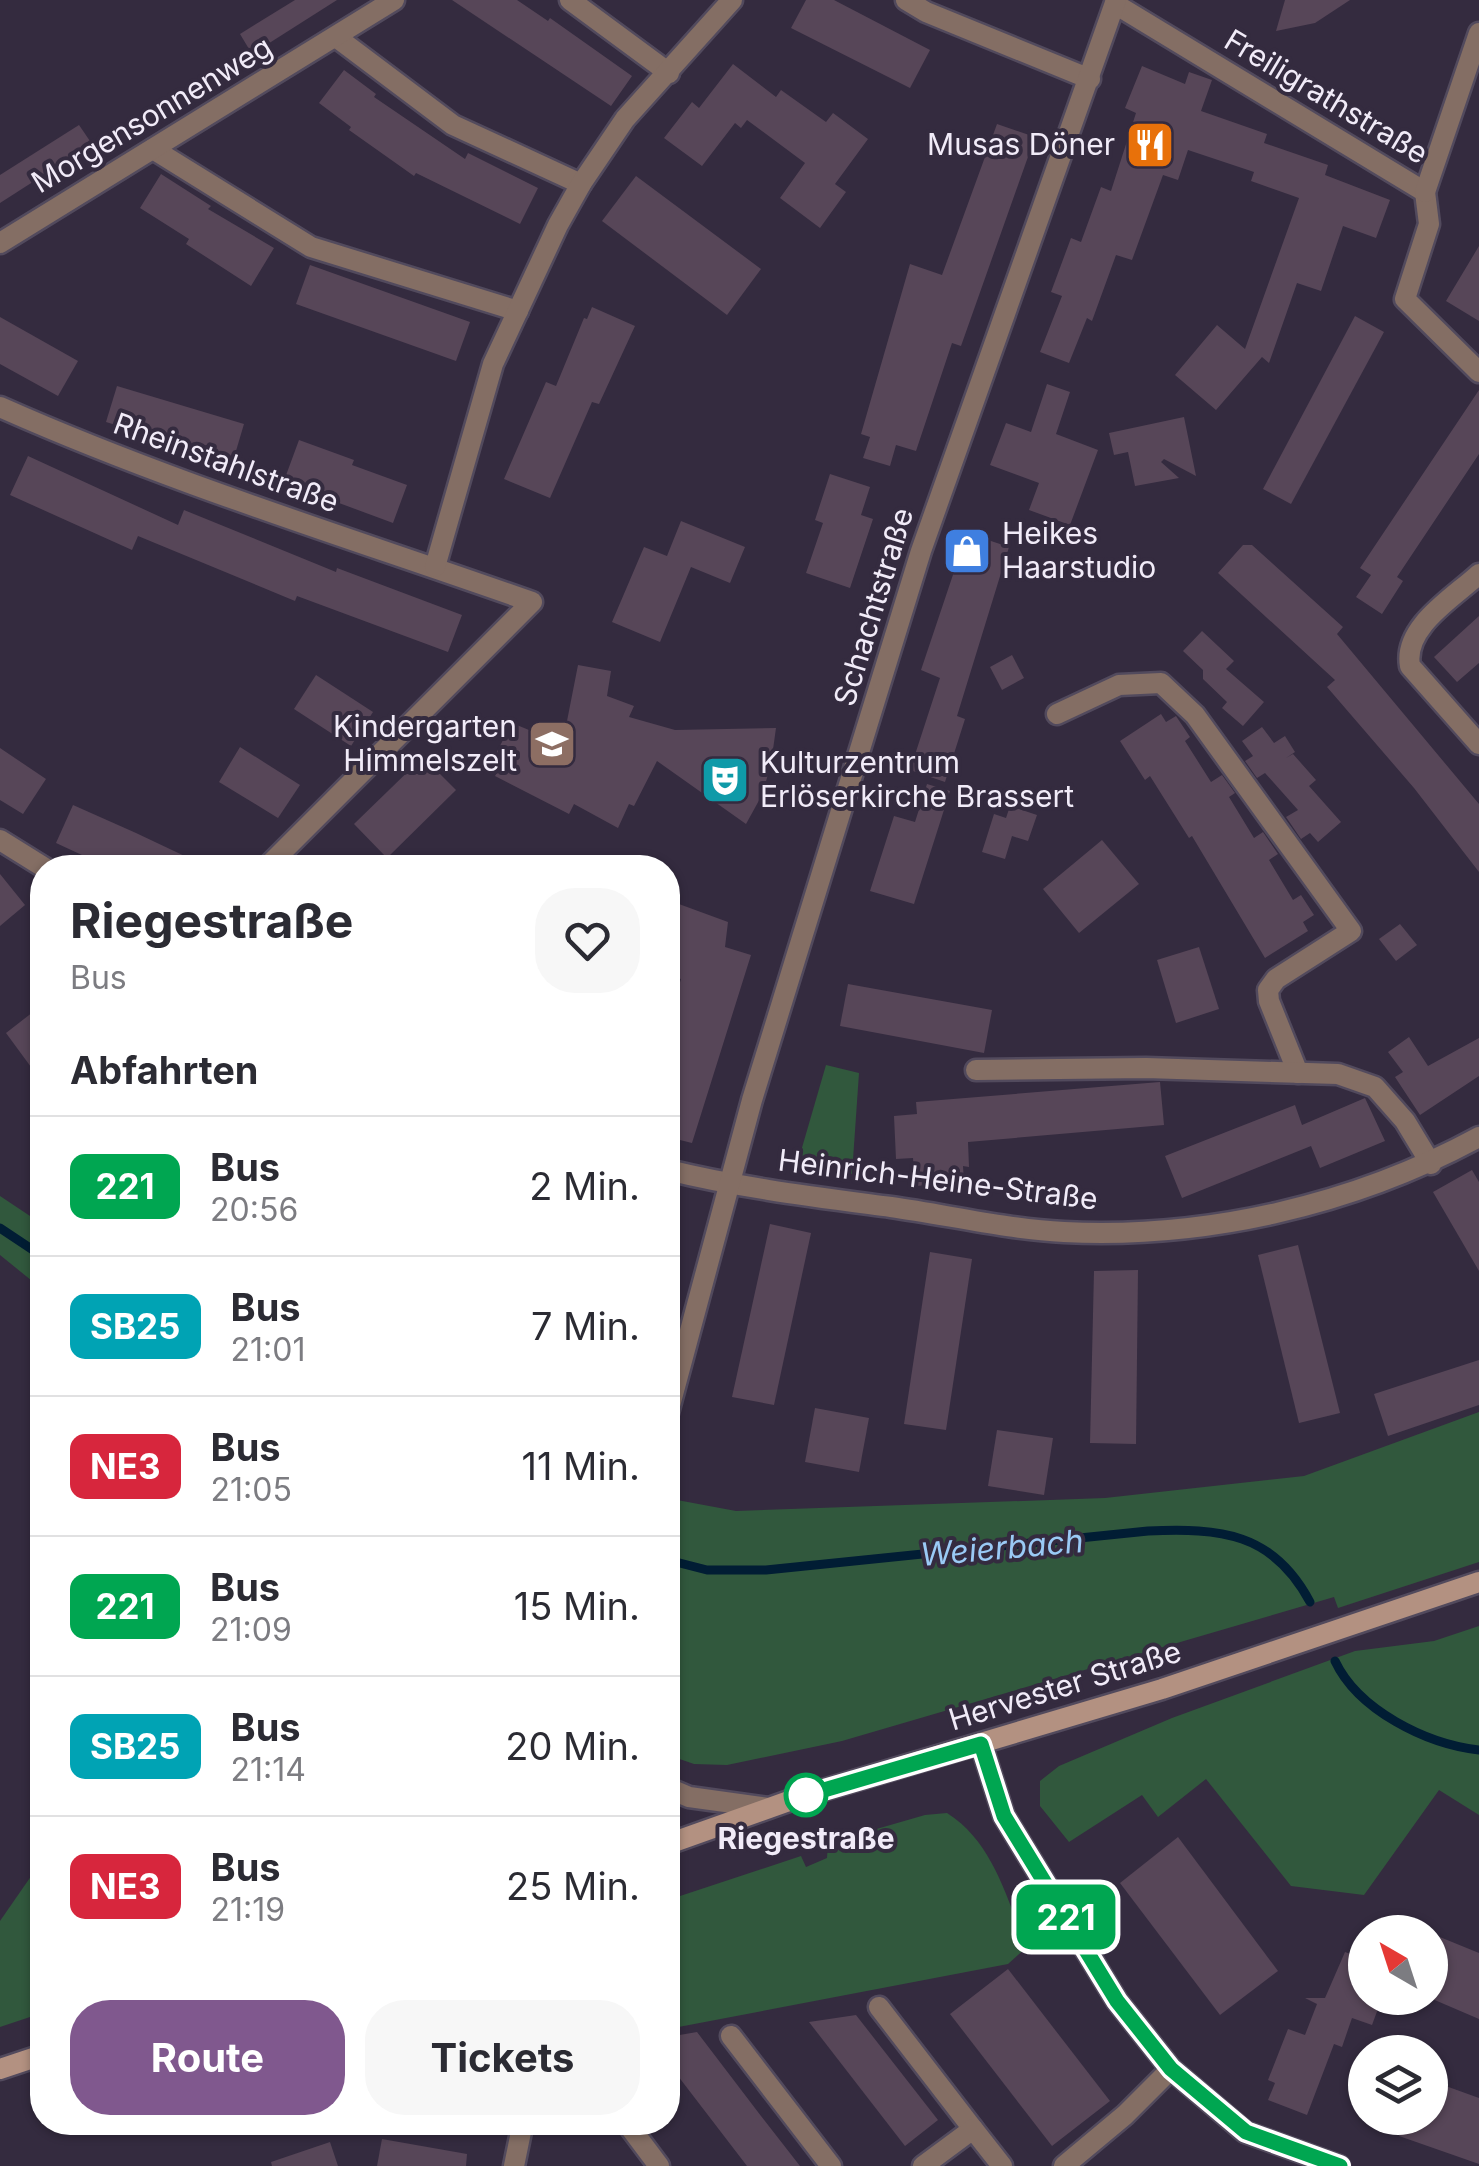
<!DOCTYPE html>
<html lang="de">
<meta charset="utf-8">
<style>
body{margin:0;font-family:Inter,sans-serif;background:#f7f7f7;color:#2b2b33;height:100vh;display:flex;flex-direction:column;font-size:38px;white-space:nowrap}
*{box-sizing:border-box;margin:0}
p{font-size:32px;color:#7c7c81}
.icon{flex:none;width:55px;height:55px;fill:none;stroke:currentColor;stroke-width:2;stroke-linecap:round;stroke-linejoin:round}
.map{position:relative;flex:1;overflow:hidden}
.panel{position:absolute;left:30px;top:855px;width:650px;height:1280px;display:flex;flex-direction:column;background:#fff;border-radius:40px;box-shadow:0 2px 8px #0004}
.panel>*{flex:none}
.badge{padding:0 20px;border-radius:15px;font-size:35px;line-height:65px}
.needle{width:65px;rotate:321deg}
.fabs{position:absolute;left:1348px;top:1915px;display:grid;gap:20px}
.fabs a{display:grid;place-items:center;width:100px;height:100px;border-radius:50%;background:#fff;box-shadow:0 2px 8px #0004;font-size:50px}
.map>.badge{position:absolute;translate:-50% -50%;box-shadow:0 0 0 5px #fff}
h2{padding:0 40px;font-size:38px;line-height:90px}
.round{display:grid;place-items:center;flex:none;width:105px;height:105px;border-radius:40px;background:#f7f7f7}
.overview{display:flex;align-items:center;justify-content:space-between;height:170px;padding:0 40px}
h1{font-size:48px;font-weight:700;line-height:75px}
.cta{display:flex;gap:20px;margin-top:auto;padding:20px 40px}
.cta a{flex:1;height:115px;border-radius:40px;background:#80588e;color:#fff;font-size:40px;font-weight:700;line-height:115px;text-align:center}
.cta a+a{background:#f7f7f7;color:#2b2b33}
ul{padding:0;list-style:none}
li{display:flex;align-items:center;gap:30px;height:140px;padding:0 40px;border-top:2px solid #e1e1e2}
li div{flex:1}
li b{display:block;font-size:38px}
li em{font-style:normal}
li .badge{min-width:110px;font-weight:700;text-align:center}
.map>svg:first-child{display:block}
.green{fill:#31583d}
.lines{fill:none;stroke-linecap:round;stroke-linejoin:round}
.stream{stroke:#011d34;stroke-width:9}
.building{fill:#574658}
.minor-casing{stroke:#524a5d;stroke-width:25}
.tertiary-casing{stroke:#524a5d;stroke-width:25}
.secondary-casing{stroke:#524a5d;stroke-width:25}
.minor{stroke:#846e64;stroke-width:20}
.tertiary{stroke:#846e64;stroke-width:20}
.secondary{stroke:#b39181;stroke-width:20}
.line-casing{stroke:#fff;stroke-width:22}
.line{stroke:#00a651;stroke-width:15}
.stop-dot{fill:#fff;stroke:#00a651;stroke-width:5}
.labels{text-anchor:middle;stroke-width:8;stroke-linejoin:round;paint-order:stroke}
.street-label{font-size:30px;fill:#f1ebf8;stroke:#342b3f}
.poi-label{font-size:30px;fill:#f1ebf8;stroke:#342b3f;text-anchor:end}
.stop-label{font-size:30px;font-weight:bold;fill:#f1ebf8;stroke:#342b3f}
.water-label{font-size:32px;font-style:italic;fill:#9acaf5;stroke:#342b3f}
</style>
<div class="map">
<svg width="1479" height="2166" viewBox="0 0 1479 2166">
<rect width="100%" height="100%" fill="#342b3f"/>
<g class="green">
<path d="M826 1065 859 1073 852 1174 799 1158Z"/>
<path d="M0 1196 42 1224V1289L0 1255Z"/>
<path d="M1479 1412V1562L1338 1608 1334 1597 842 1741 727 1765 694 1764 668 1755V1539L677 1500 736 1511 1105 1498 1304 1476Z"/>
<path d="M1479 1626V1815L1439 1790 1364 1895 1291 1886 1206 1779 1158 1817 1142 1795 1069 1842 1040 1806V1781L1059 1766 1172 1718 1355 1651 1434 1641Z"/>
<path d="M947 1813C994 1843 1006 1898 1027 1947L1008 1964 668 2029V1900L801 1856 806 1867 827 1858 828 1843 925 1815Z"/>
<path d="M34 1872 42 1873V2013L0 2027V1921Z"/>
</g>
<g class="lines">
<g class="stream">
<path d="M0 1228 42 1256"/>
<path d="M668 1560 707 1570H766L1148 1531C1220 1528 1273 1532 1310 1602"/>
<path d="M1335 1661C1358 1710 1426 1744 1479 1750"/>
</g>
</g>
<g class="building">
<path d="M295 0H337L252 54 240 34Z"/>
<path d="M452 0H517L548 21 550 18 632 76 611 106Z"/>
<path d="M806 0H834L930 50 910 88 791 28Z"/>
<path d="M1285 0H1350L1315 23 1276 31Z"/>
<path d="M733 64 776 97 781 90 826 122 833 113 868 139 835 184 846 192 820 228 780 198 805 163 747 120 741 128 735 123 702 166 664 138 692 102 699 108Z"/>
<path d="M1142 66 1185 84 1189 72 1212 80 1201 111 1267 134 1264 143 1328 165 1325 175 1390 200 1376 238 1343 226 1321 291 1297 283 1269 363 1262 357 1216 410 1175 375 1217 325 1245 349 1299 198 1251 181 1254 172 1188 150 1178 180 1163 175 1132 260 1116 255 1092 321 1087 318 1069 363 1040 352 1062 296 1051 292 1071 238 1081 242 1101 187 1111 191 1136 113 1125 108Z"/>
<path d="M344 70 376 94 374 97 465 159 468 153 538 188 520 224 416 173 414 176 349 130 351 127 319 103Z"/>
<path d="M997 124 1035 137 961 346 952 343 916 451 896 445 890 466 863 458 870 437 861 434 910 264 942 275Z"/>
<path d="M79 125 92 144 0 203V175Z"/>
<path d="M161 174 211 206 208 209 274 248 251 286 186 244 189 239 140 208Z"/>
<path d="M636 176 761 269 727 315 602 221Z"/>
<path d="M1479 246V321L1446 301Z"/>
<path d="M310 265 470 322 456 361 296 304Z"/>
<path d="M592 307 635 326 599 404 592 402 550 498 504 479 546 382 556 386 584 318 587 319Z"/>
<path d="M1355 316 1384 332 1291 504 1263 489Z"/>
<path d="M0 317 78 361 58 396 0 364Z"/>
<path d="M1047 384 1070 392 1056 434 1098 450 1070 525 1029 510 1039 483 990 465 1006 423 1031 432Z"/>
<path d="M117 386 244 424 233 461 106 422Z"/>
<path d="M1479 390V454L1397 577 1403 581 1382 614 1356 597 1371 575 1360 568Z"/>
<path d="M1184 417 1196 476 1164 459 1161 462 1179 478 1135 486 1128 452 1114 455 1109 433Z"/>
<path d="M299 440 354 460 352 465 407 485 393 523 339 503 340 499 285 478Z"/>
<path d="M28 456 178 525 184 510 336 572 337 568 462 615 448 652 297 596 295 601 138 536 132 550 10 495Z"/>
<path d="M830 474 870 487 861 515 873 519 850 588 806 573 823 523 815 520Z"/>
<path d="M681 521 745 547 730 583 691 567 660 642 612 622 644 547 667 556Z"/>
<path d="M967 533 1009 547 957 716 965 719 945 782 910 770 940 678 921 670Z"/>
<path d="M1243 545H1252L1343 627 1337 634 1479 804V872L1414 788 1327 687 1335 680 1218 573Z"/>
<path d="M1479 616V663L1457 682 1434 657Z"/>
<path d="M1202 631 1234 661 1226 669 1264 702 1243 726 1222 708 1227 702 1203 679V670L1183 651Z"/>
<path d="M1012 655 1024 678 1002 690 990 667Z"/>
<path d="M578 665 611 671 607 696 634 706 629 717 675 730 776 728 771 764 762 795 746 824 657 761 634 806 629 804 618 828 574 804 569 814 495 776 501 765 492 761 512 723 558 742 567 721Z"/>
<path d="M316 675 373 712 351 746 294 709Z"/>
<path d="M1161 714 1166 722 1176 716 1190 737 1185 741 1211 782 1222 775 1235 793 1229 797 1254 838 1263 832 1278 854 1269 860 1293 900 1301 895 1314 915 1303 922 1308 931 1265 958 1192 836 1189 838 1150 776 1145 780 1120 741Z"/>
<path d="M1262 727 1274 743 1285 736 1295 752 1286 758 1293 754 1316 780 1309 786 1341 822 1318 842 1310 833 1301 839 1286 817 1298 810 1265 773 1257 778 1245 761 1253 756 1242 741Z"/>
<path d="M240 747 300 785 278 818 219 782Z"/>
<path d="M0 748 46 779 23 814 0 800Z"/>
<path d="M423 757 456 790 387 858 354 824Z"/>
<path d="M927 784 950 791 914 904 870 891 894 816 915 822Z"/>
<path d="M73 805 136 833 210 868H110L56 843Z"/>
<path d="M1010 806 1037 815 1028 841 1012 836 1005 859 982 852 994 814 1006 818Z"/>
<path d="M1102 840 1139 884 1079 933 1043 889Z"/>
<path d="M0 874 25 905 0 926Z"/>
<path d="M668 900 728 922 725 947 751 955 692 1143 668 1137V1022L681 979 668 975Z"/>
<path d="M1400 924 1417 945 1396 961 1379 939Z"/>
<path d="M1199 947 1219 1009 1176 1023 1157 960Z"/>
<path d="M848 984 992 1010 984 1053 840 1026Z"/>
<path d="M42 1005V1082L6 1033Z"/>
<path d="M1409 1037 1428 1066 1479 1038V1076L1420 1115 1395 1077 1403 1072 1388 1052Z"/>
<path d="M1160 1082 1164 1125 968 1142 969 1167 963 1166 964 1183 915 1186 913 1158 896 1159 894 1116 917 1114 916 1102Z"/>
<path d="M1365 1098 1385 1141 1320 1168 1311 1146 1182 1198 1165 1156 1295 1105 1302 1125Z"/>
<path d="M1472 1170 1479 1182V1271L1433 1192Z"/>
<path d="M770 1224 811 1233 774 1405 732 1397Z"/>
<path d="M1298 1245 1340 1413 1299 1423 1258 1255Z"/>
<path d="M930 1252 972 1259 946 1430 904 1424Z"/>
<path d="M1138 1270 1136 1444 1090 1443 1094 1271Z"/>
<path d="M1479 1360V1405L1388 1436 1374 1394Z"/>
<path d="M815 1408 869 1418 859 1472 805 1462Z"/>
<path d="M997 1430 1053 1438 1044 1495 988 1486Z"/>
<path d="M1178 1837 1278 1971 1220 2015 1120 1883Z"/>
<path d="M1430 1933 1479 1953V2019L1430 1998Z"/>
<path d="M1345 1952 1365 1959V1998H1382L1372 2025 1352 2018 1342 2047 1334 2044 1307 2115 1268 2100 1275 2083 1268 2080 1288 2029 1305 2035 1317 2004 1305 1998H1325Z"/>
<path d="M1008 1969 1110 2101 1052 2146 950 2014Z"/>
<path d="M856 2015 938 2120 905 2146 809 2022Z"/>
<path d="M697 2032 761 2116 800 2166H747L668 2063V2037Z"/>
<path d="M1443 2085 1479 2098V2164L1399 2136 1405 2118H1430V2100L1437 2102Z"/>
<path d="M382 2139 467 2154 466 2166H377Z"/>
<path d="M330 2142 338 2166H272L271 2162Z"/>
</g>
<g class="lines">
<g class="minor-casing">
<g id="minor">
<path d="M570 0 669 73"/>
<path d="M906 0 926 12 1090 79"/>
<path d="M1115 4 1425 192 1429 224 1405 299 1479 372"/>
<path d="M336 37 453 125 581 184"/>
<path d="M153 149 311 247 518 311"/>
<path d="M1425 192 1479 33"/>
<path d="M0 243 394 0"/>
<path d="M0 407C173 484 354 539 532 602L266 868"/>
<path d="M435 567 493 364 558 225 581 184 625 119 732 0"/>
<path d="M1479 574C1453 598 1403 627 1410 666L1479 744"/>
<path d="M1057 714 1119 685 1161 683 1195 715 1351 931 1276 979 1268 990 1269 1001 1298 1073"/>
<path d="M0 840 45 868"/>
<path d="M976 1070 1146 1068 1338 1074 1375 1087 1405 1121 1431 1164"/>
<path d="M668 1170C741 1188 816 1197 891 1207 948 1215 1006 1229 1064 1232 1206 1239 1354 1205 1479 1137"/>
<path d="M981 1744 1004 1816 1117 2001 1171 2069 1245 2132 1339 2166"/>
<path d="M879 2007 973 2129"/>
<path d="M731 2036 831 2166"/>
<path d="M626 2122 659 2166"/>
<path d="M923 2166 973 2129 1002 2166"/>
<path d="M1064 2166 1125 2115 1171 2069"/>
</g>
</g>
<g class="tertiary-casing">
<g id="tertiary">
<path d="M668 1413 752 1100 921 551 1116 0"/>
<path d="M668 1788 689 1797 768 1808"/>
<path d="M514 2166 523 2122"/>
</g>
</g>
<g class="secondary-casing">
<g id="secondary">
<path d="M668 1844 800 1797 1162 1689 1479 1582"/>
<path d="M0 2069 42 2055"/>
</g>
</g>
<use href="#minor" class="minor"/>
<use href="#tertiary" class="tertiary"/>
<use href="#secondary" class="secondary"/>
</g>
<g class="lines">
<g class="line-casing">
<path id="line" d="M800 1797 981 1744 1004 1816 1117 2001 1171 2069 1246 2132 1340 2166"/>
</g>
<use href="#line" class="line"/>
</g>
<defs>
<g id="restaurant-square" transform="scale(2.5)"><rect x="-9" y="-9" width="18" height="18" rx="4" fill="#e8710a" stroke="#342b3f"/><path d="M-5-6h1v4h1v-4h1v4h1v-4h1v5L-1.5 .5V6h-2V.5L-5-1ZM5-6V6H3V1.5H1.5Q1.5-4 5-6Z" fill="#fff"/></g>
<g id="shop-square" transform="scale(2.5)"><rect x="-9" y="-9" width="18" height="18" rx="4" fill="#3f7fe0" stroke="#342b3f"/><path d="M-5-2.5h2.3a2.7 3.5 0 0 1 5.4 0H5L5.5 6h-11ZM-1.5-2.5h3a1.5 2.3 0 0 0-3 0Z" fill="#fff"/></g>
<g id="school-square" transform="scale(2.5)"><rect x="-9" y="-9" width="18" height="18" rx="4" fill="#8d6e63" stroke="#342b3f"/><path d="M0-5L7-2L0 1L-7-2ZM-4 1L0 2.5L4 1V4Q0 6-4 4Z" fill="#fff"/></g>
<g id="theatre-square" transform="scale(2.5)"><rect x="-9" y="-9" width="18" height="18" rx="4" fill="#0f9aa8" stroke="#342b3f"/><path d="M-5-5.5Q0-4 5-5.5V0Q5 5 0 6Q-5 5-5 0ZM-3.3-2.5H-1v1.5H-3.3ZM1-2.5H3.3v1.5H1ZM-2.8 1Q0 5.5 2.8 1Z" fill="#fff"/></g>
</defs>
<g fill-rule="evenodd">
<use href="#restaurant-square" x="1150" y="145"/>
<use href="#shop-square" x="967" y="551"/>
<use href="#school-square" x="552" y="744"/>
<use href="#theatre-square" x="725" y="780"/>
</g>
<circle class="stop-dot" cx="806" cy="1795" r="20"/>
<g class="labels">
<g class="street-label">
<text transform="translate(1326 97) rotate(31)" y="10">Freiligrathstraße</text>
<text transform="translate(152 115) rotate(-31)" y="10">Morgensonnenweg</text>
<text transform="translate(226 463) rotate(20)" y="10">Rheinstahlstraße</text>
<text transform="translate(874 607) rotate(-73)" y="10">Schachtstraße</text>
<text transform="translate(938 1180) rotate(7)" y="10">Heinrich-Heine-Straße</text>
<text transform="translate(1065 1686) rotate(-17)" y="10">Hervester Straße</text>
</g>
<g class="poi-label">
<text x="1115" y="155">Musas Döner</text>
<text x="1002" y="544" text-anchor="start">Heikes<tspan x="1002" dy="34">Haarstudio</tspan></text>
<text x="517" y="737">Kindergarten<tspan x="517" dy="34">Himmelszelt</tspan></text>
<text x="760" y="773" text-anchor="start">Kulturzentrum<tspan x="760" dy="34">Erlöserkirche Brassert</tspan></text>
</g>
<g class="stop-label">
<text x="806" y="1849">Riegestraße</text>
</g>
<g class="water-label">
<text transform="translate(1002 1548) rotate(-5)" y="11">Weierbach</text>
</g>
</g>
</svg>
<div class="fabs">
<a><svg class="needle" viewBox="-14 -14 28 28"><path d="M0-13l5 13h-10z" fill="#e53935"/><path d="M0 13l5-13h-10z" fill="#7c7c81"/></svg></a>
<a><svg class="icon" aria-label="layers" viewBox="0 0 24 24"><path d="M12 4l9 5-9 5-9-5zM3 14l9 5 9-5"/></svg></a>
</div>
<b class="badge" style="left:1066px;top:1917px;background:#00a651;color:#fff">221</b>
<section class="panel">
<div class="overview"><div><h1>Riegestraße</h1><p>Bus</p></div><a class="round"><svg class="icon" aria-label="heart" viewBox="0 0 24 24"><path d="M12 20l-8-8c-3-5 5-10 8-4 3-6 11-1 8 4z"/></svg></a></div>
<h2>Abfahrten</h2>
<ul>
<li><span class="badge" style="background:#00a651;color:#fff">221</span><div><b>Bus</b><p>20:56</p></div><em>2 Min.</em></li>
<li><span class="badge" style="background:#00a3b4;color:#fff">SB25</span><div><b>Bus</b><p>21:01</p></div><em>7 Min.</em></li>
<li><span class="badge" style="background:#d7263d;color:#fff">NE3</span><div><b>Bus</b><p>21:05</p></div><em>11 Min.</em></li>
<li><span class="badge" style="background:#00a651;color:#fff">221</span><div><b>Bus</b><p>21:09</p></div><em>15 Min.</em></li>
<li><span class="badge" style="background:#00a3b4;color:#fff">SB25</span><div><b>Bus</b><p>21:14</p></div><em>20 Min.</em></li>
<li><span class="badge" style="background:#d7263d;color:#fff">NE3</span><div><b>Bus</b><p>21:19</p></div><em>25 Min.</em></li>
</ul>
<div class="cta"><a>Route</a><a>Tickets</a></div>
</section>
</div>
